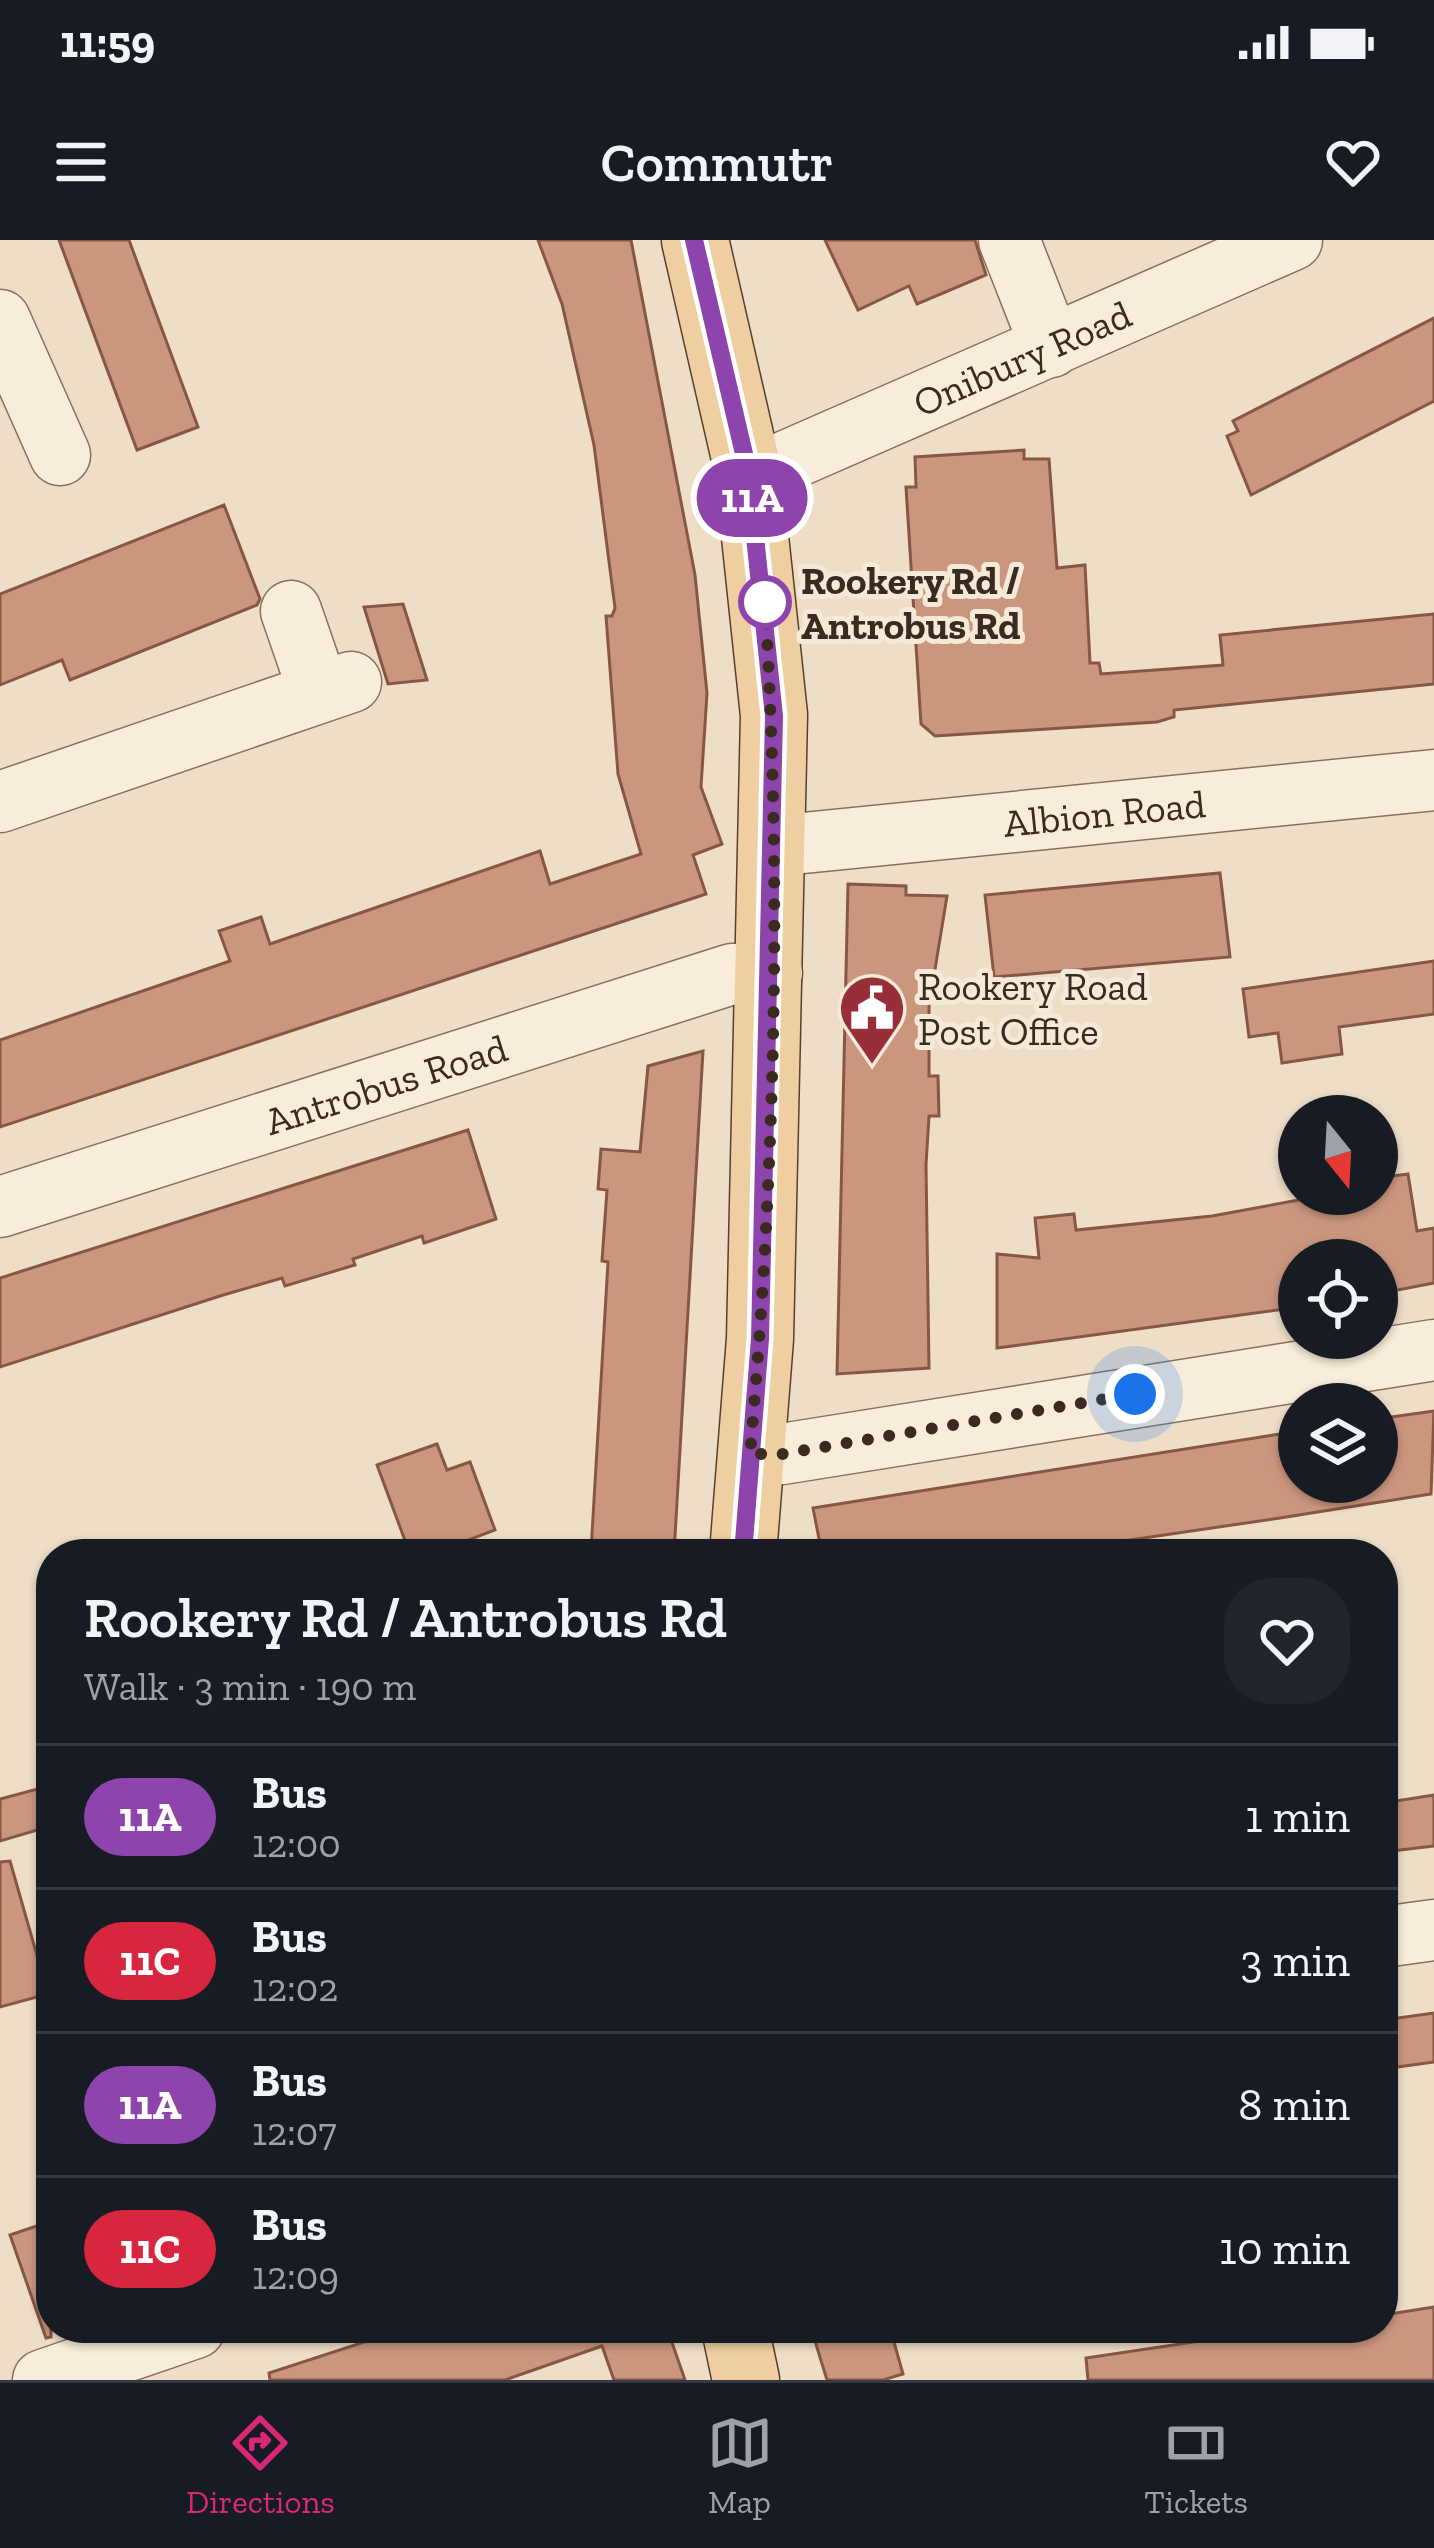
<!DOCTYPE html>
<meta charset="utf-8">
<style>
body{margin:0;font-family:"Zilla Slab",serif;background:#20242c;color:#f1f3f6;height:100vh;display:flex;flex-direction:column;font-size:45px;white-space:nowrap}
*{box-sizing:border-box;margin:0}
p{font-size:39px;color:#9ea1a6}
.icon{flex:none;width:66px;height:66px;fill:none;stroke:currentColor;stroke-width:2;stroke-linecap:round;stroke-linejoin:round}
.map{position:relative;flex:1;overflow:hidden}
.sheet{position:absolute;left:36px;top:1299px;width:1362px;height:804px;display:flex;flex-direction:column;background:#171b24;border-radius:48px;box-shadow:0 3px 9px #0004}
.sheet>*{flex:none}
.badge{padding:0 24px;border-radius:39px;font-size:42px;line-height:78px}
.needle{width:78px;rotate:162deg}
.tools{position:absolute;left:1278px;top:855px;display:grid;gap:24px}
.tools a{display:grid;place-items:center;width:120px;height:120px;border-radius:50%;background:#171b24;box-shadow:0 3px 9px #0004;font-size:60px}
.you{position:absolute;width:60px;height:60px;margin:-30px;border:9px solid #fff;border-radius:50%;background:#1a73e8;box-shadow:0 0 0 18px #1a73e833}
.map>.badge{position:absolute;translate:-50% -50%;box-shadow:0 0 0 6px #fff}
.round{display:grid;place-items:center;flex:none;width:126px;height:126px;border-radius:48px;background:#20242c}
.overview{display:flex;align-items:center;justify-content:space-between;height:204px;padding:0 48px}
h1{font-size:57px;font-weight:600;line-height:90px}
ul{padding:0;list-style:none}
li{display:flex;align-items:center;gap:36px;height:144px;padding:0 48px;border-top:3px solid #363941}
li div{flex:1}
li b{display:block;font-size:45px}
li em{font-style:normal}
li .badge{min-width:132px;font-weight:700;text-align:center}
.status{display:flex;justify-content:space-between;align-items:center;height:84px;padding:0 60px;background:#171b24;direction:ltr}
.status svg{height:33px;fill:currentColor}
header{display:flex;justify-content:space-between;align-items:center;height:156px;padding:0 48px;background:#171b24;font-size:54px;font-weight:600}
.menu{display:flex;justify-content:space-around;align-items:center;height:168px;border-top:3px solid #363941;background:#171b24;font-size:33px;color:#9ea1a6}
.menu a{display:grid;justify-items:center;gap:6px}
.menu .selected{color:#db2777}
.map>svg:first-child{display:block}
.building{fill:#cb967e;stroke:#885743;stroke-width:3}
.lines{fill:none;stroke-linecap:round;stroke-linejoin:round}
.minor-casing{stroke:#89705d;stroke-width:63}
.major-casing{stroke:#573f31;stroke-width:69}
.minor{stroke:#f8eddb;stroke-width:60}
.major{stroke:#efcfa1;stroke-width:66}
.line-casing{stroke:#fff;stroke-width:27}
.line{stroke:#8e44ad;stroke-width:18}
.walk{stroke:#3a2a20;stroke-width:12;stroke-dasharray:0 21.6}
.stop-dot{fill:#fff;stroke:#8e44ad;stroke-width:6}
.labels{text-anchor:middle;stroke-width:10;stroke-linejoin:round;paint-order:stroke}
.street-label{font-size:39px;fill:#3a2a20;stroke:#f5e9d7}
.stop-label{font-size:39px;font-weight:bold;fill:#3a2a20;stroke:#f5e9d7;text-anchor:start}
.poi-label{font-size:39px;fill:#3a2a20;stroke:#f5e9d7;text-anchor:start}
</style>
<div class="status"><b>11:59</b><svg viewBox="0 0 49 12"><path d="M0 12V9h3v3zM5 12V6h3v6zM10 12V3h3v9zM15 12V0h3v12zM26 1h20v11H26zM47 4h2v5h-2z"/></svg></div>
<header><svg class="icon" aria-label="menu" viewBox="0 0 24 24"><path d="M4 6h16M4 12h16M4 18h16"/></svg>Commutr<svg class="icon" aria-label="heart" viewBox="0 0 24 24"><path d="M12 20l-8-8c-3-5 5-10 8-4 3-6 11-1 8 4z"/></svg></header>
<div class="map">
<svg width="1434" height="2140" viewBox="0 0 1434 2140">
<rect width="100%" height="100%" fill="#eedec8"/>
<g class="building">
<path d="M59 0H129L198 187 137 210Z"/>
<path d="M538 0H631L695 335 707 453 701 547 722 604 693 615 706 654 0 887V800L230 721 219 691 261 677 270 704 540 611 550 644 641 614 618 534 606 376H612L615 368 594 205 562 64Z"/>
<path d="M825 0H975L986 35 917 64 909 46 858 70Z"/>
<path d="M1434 78V161L1251 255 1227 196 1238 191 1233 181Z"/>
<path d="M1024 210V219H1049L1057 328 1085 325 1090 423H1099L1101 434 1223 425 1220 395 1434 374V444L1174 470V477L1157 482 935 496 921 484 906 247H916L915 217Z"/>
<path d="M224 265 260 359 257 365 70 440 62 420 0 445V354Z"/>
<path d="M403 364 427 440 388 444 364 367Z"/>
<path d="M1220 633 1230 717 994 737 985 655Z"/>
<path d="M848 644 906 646V655L947 656 929 766V836H938L939 876H929L926 925 929 1128 837 1134Z"/>
<path d="M1434 721V774L1339 787 1342 814 1282 823 1278 793 1249 797 1243 749Z"/>
<path d="M703 811 674 1314 591 1311 608 1022 602 1021 607 950 598 949 601 909 640 912 648 826Z"/>
<path d="M468 890 496 979 424 1003 422 996 353 1019 355 1025 285 1046 282 1038 220 1056 0 1127V1038Z"/>
<path d="M1408 934 1417 991 1434 988V1043L1377 1054V1020H1299V1067L997 1108V1014L1039 1018 1035 978 1074 974 1076 990 1212 976 1304 959V954H1377V938Z"/>
<path d="M1434 1171 1431 1254 1280 1278 1035 1314H822L813 1268 1299 1191V1242L1377 1245V1179Z"/>
<path d="M437 1204 447 1230 470 1222 495 1290 432 1314H410L377 1225Z"/>
<path d="M41 1548 51 1586 0 1601V1559Z"/>
<path d="M1434 1555V1606L1383 1612V1563Z"/>
<path d="M10 1621 48 1754 0 1767V1622Z"/>
<path d="M1434 1773V1822L1383 1829V1780Z"/>
<path d="M51 1981V2097L46 2098 10 1995Z"/>
<path d="M1434 2067V2140H1088L1086 2118 1287 2088H1383V2075Z"/>
<path d="M407 2088H667L685 2140H614L602 2106 505 2140H270L269 2133Z"/>
<path d="M811 2088H890L903 2134 883 2140H827Z"/>
</g>
<g class="lines">
<g class="minor-casing">
<g id="minor">
<path d="M1009 0 1051 107"/>
<path d="M0 80 60 215"/>
<path id="s1" d="M748 231 775 226 1292 0"/>
<path d="M291 371 319 452"/>
<path d="M0 562 351 442"/>
<path id="s2" d="M773 606 1434 540"/>
<path id="s3" d="M0 967 732 734 772 733"/>
<path d="M750 1214H782L1434 1110"/>
<path d="M1383 1697 1434 1690"/>
<path d="M43 2140 195 2088"/>
</g>
</g>
<g class="major-casing">
<g id="major">
<path d="M695 0 748 231 774 475 760 1099 743 1314"/>
<path d="M735 2088 746 2140"/>
</g>
</g>
<use href="#minor" class="minor"/>
<use href="#major" class="major"/>
</g>
<g class="lines">
<g class="line-casing">
<path id="line" d="M694 0 748 231 774 476 760 1099 743 1314"/>
</g>
<use href="#line" class="line"/>
<path class="walk" d="M765 362C782 644 775 932 750 1214H782L1135 1154"/>
</g>
<defs>
<g id="civic-pin" transform="scale(3.45)"><path d="M0 17L-7.5 6A9.5 9.5 0 1 1 7.5 6Z" fill="#972e3a" stroke="#f5e9d7"/><path d="M-.6-6.5H3V-4.5H.6V-3L4-1V1h2V6H-6V1h2V-1L-.6-3ZM-1.2 2.5V6h2.4V2.5Z" fill="#fff"/></g>
</defs>
<g fill-rule="evenodd">
<use href="#civic-pin" x="872" y="768"/>
</g>
<circle class="stop-dot" cx="765" cy="362" r="24"/>
<g class="labels">
<g class="street-label">
<text dy="14" stroke="none"><textPath href="#s1" startOffset="297">Onibury Road</textPath></text>
<text dy="14" stroke="none"><textPath href="#s2" startOffset="333">Albion Road</textPath></text>
<text dy="14" stroke="none"><textPath href="#s3" startOffset="405">Antrobus Road</textPath></text>
</g>
<g class="stop-label">
<text x="801" y="354">Rookery Rd /<tspan x="801" dy="45">Antrobus Rd</tspan></text>
</g>
<g class="poi-label">
<text x="918" y="760">Rookery Road<tspan x="918" dy="45">Post Office</tspan></text>
</g>
</g>
</svg>
<div class="tools">
<a><svg class="needle" viewBox="-14 -14 28 28"><path d="M0-13l5 13h-10z" fill="#e53935"/><path d="M0 13l5-13h-10z" fill="#9ea1a6"/></svg></a>
<a><svg class="icon" aria-label="locate" viewBox="0 0 24 24"><circle cx="12" cy="12" r="6"/><path d="M12 2v4M12 18v4M2 12h4M18 12h4"/></svg></a>
<a><svg class="icon" aria-label="layers" viewBox="0 0 24 24"><path d="M12 4l9 5-9 5-9-5zM3 14l9 5 9-5"/></svg></a>
</div>
<div class="you" style="left:1135px;top:1154px"></div>
<b class="badge" style="left:752px;top:258px;background:#8e44ad;color:#fff">11A</b>
<section class="sheet">
<div class="overview"><div><h1>Rookery Rd / Antrobus Rd</h1><p>Walk · 3 min · 190 m</p></div><a class="round"><svg class="icon" aria-label="heart" viewBox="0 0 24 24"><path d="M12 20l-8-8c-3-5 5-10 8-4 3-6 11-1 8 4z"/></svg></a></div>
<ul>
<li><span class="badge" style="background:#8e44ad;color:#fff">11A</span><div><b>Bus</b><p>12:00</p></div><em>1 min</em></li>
<li><span class="badge" style="background:#d7263d;color:#fff">11C</span><div><b>Bus</b><p>12:02</p></div><em>3 min</em></li>
<li><span class="badge" style="background:#8e44ad;color:#fff">11A</span><div><b>Bus</b><p>12:07</p></div><em>8 min</em></li>
<li><span class="badge" style="background:#d7263d;color:#fff">11C</span><div><b>Bus</b><p>12:09</p></div><em>10 min</em></li>
</ul>
</section>
</div>
<nav class="menu">
<a class="selected"><svg class="icon" aria-label="directions" viewBox="0 0 24 24"><path d="M12 3l9 9-9 9-9-9zM9 14v-3h6M13 9l2 2-2 2"/></svg>Directions</a>
<a><svg class="icon" aria-label="map" viewBox="0 0 24 24"><path d="M3 6l6-2 6 2 6-2v14l-6 2-6-2-6 2zM9 4v14M15 6v14"/></svg>Map</a>
<a><svg class="icon" aria-label="tickets" viewBox="0 0 24 24"><path d="M3 7h18v10H3zM15 7v10"/></svg>Tickets</a>
</nav>
